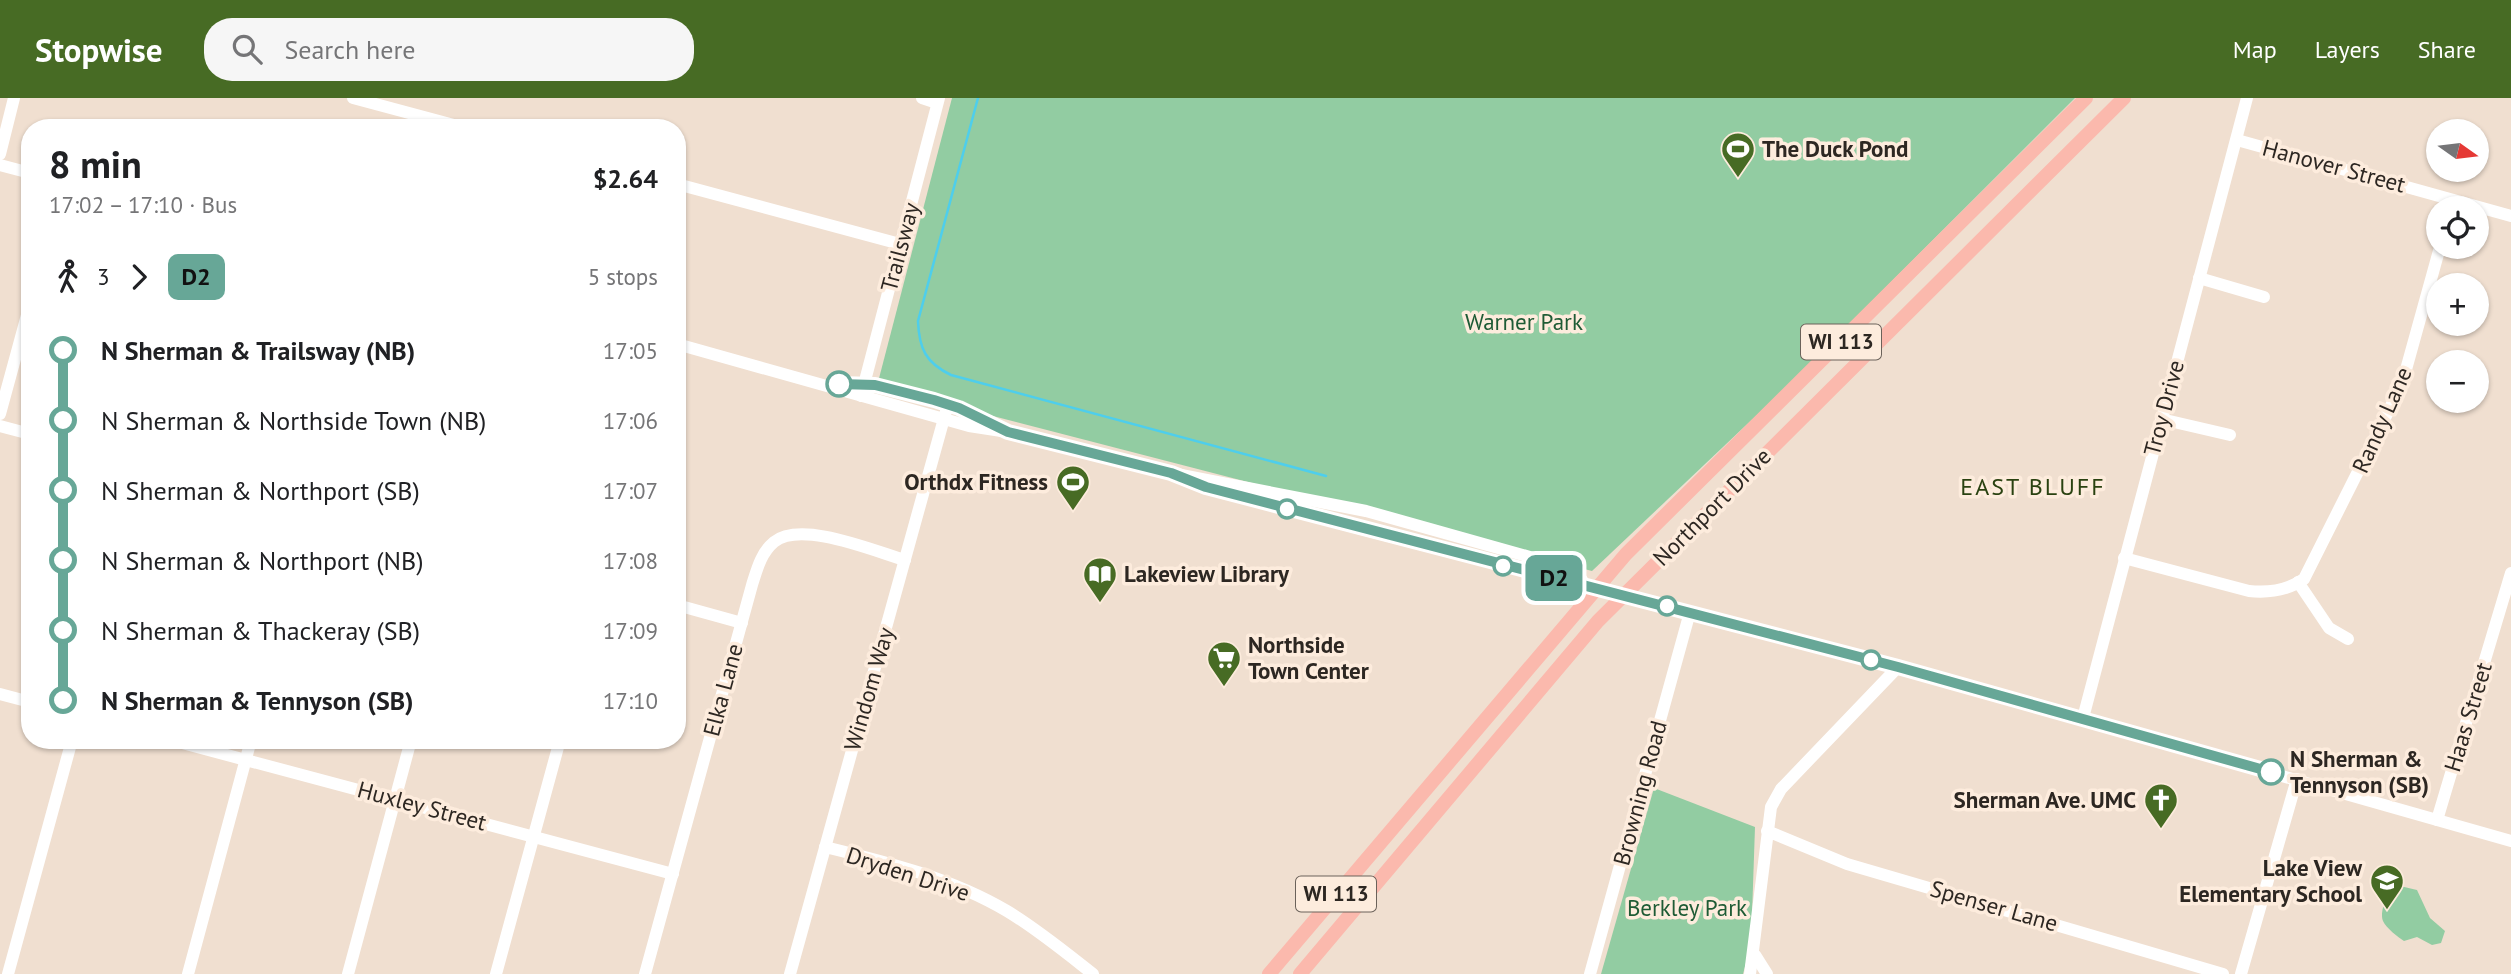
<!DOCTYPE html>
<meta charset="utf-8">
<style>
body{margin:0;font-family:"PT Sans",sans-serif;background:#f6f6f6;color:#202124;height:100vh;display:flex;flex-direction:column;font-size:26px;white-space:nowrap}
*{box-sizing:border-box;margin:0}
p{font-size:23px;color:#757577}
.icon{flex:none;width:38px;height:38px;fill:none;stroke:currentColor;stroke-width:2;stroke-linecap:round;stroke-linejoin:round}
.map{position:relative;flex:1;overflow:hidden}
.details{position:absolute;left:21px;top:21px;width:665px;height:630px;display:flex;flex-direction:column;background:#fff;border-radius:28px;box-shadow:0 2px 5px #0004}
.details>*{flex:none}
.badge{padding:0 14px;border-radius:10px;font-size:24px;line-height:46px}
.needle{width:46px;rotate:104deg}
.fabs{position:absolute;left:2426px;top:21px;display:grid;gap:14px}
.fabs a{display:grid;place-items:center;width:63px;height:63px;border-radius:50%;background:#fff;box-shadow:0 2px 5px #0004;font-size:35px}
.map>.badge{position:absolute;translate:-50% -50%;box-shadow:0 0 0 4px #fff}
.legs{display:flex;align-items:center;gap:10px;height:77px;padding:0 28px;font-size:23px}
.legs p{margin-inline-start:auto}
.head{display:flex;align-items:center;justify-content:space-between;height:119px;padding:0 28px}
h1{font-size:38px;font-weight:700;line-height:52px}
ul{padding:0 28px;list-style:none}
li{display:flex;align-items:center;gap:24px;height:70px;font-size:26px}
li i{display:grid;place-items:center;width:10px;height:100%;margin:0 9px;background:currentColor}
li i::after{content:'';width:18px;height:18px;margin:-9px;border:5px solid;border-radius:50%;background:#fff}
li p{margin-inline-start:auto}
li:first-child i{background:linear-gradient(#0000 50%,currentColor 0)}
li:last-child i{background:linear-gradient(currentColor 50%,#0000 0)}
header{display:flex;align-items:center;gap:42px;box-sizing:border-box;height:98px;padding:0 35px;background:#476b24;color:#fff}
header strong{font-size:33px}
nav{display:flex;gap:38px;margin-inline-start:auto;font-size:24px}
.search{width:490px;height:63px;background:#f6f6f6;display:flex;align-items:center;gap:18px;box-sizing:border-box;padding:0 24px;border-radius:28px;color:#757577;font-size:26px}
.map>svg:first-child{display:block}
.green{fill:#92cca2}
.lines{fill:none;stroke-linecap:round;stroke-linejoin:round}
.stream{stroke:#4eceec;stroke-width:2.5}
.minor{stroke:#fff;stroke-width:12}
.major{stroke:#fbb9ad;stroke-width:14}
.line-1-casing{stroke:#fff;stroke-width:16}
.line-1{stroke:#67a797;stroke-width:10}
.stop-1-dot{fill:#fff;stroke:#67a797;stroke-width:3.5}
.labels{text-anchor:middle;stroke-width:7;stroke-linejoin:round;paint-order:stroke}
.shield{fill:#fdecdd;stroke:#6b625a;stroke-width:2}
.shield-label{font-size:21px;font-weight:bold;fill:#2d2722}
.poi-label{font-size:23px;font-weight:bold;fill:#2d2722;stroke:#fdecdd;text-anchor:start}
.street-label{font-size:23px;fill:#2d2722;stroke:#fdecdd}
.park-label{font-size:23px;fill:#1e5b35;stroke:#fdecdd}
.stop-label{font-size:23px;font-weight:bold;fill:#2d2722;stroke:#fdecdd;text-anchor:start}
.neighbourhood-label{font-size:24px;letter-spacing:2px;fill:#2a4211;stroke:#fdecdd}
</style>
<header>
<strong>Stopwise</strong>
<div class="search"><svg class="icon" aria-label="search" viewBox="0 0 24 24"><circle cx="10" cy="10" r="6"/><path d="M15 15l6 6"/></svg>Search here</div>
<nav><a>Map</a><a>Layers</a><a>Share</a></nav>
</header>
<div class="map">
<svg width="2511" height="876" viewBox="0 0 2511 876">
<rect width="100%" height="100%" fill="#f0dfd0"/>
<g class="green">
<path d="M952 0H2075L1778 297 1592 473 877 288Z"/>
<path d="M1654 690 1755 729 1751 846 1743 876H1601Z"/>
<path d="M2400 788 2417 792 2430 820 2445 833 2441 845 2432 847 2417 839 2404 843C2398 839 2386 830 2383 823 2379 811 2389 791 2400 788Z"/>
</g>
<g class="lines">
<path class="stream" d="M978 0 918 223C919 251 926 265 951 277L1326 378"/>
<g class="minor">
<path d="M353 0 465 30"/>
<path d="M922 0 937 5"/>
<path d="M2237 42 2511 118"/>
<path d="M0 56 14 0"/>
<path d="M0 67 30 75"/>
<path d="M677 86 900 146"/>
<path d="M2199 180 2264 199"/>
<path d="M677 246 969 328 1008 334 1171 375 1366 413 1530 459 1582 482"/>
<path d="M838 286C895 287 951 302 1002 330"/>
<path d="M861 298 939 0"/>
<path d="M0 316 30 206"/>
<path d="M2161 321 2230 337"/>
<path d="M0 328 30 336"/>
<path d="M1171 375 1206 389 1361 431 1898 569 2511 743"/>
<path d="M2124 460 2249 493C2268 495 2288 492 2304 481L2402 286 2440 149"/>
<path d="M2298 484 2329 530 2348 541"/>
<path d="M677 507 742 525"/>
<path d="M0 596 30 604"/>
<path d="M2083 620 2247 0"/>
<path d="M171 642 673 776"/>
<path d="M2437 722 2511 475"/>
<path d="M1767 733 1847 766 2223 876"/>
<path d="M825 749C887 764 951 780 1007 813 1037 831 1065 854 1093 876"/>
<path d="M1755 857 1767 876"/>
<path d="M8 876 72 642"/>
<path d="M188 876 251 642"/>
<path d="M348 876 411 642"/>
<path d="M496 876 560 642"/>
<path d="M645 876 752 487C757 471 761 455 774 444 801 422 874 453 905 462"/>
<path d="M790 876 948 306"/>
<path d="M1590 876 1690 514"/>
<path d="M1750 876 1771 709 1781 691 1898 569"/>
<path d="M2241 876 2297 681"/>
</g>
<g class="major">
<path d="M1269 876 1626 456 2086 0"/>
<path d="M1300 876 1598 523 2124 0"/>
</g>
</g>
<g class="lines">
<g class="line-1-casing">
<path id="line-1" d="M839 286 875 287 934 302 959 310 1008 334 1171 375 1206 389 1898 569 2271 674"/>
</g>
<use href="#line-1" class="line-1"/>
</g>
<defs>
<g id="stadium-pin" transform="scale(1.75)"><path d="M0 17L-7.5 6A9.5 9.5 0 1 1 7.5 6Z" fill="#476b24" stroke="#fdecdd"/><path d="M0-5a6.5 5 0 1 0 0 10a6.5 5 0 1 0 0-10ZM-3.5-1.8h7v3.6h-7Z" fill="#fff"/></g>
<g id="library-pin" transform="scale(1.75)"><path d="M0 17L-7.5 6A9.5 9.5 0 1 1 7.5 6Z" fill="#476b24" stroke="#fdecdd"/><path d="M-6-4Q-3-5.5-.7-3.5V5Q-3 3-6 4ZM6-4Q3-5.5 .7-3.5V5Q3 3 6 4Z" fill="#fff"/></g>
<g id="supermarket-pin" transform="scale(1.75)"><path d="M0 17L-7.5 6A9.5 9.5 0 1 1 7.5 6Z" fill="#476b24" stroke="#fdecdd"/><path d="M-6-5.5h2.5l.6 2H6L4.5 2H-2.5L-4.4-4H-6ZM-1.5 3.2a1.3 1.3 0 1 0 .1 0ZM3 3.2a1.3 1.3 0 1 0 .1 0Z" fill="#fff"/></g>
<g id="church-pin" transform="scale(1.75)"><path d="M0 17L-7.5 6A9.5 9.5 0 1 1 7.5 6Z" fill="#476b24" stroke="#fdecdd"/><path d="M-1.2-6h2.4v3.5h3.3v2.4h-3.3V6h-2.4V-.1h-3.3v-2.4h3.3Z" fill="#fff"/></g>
<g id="school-pin" transform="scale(1.75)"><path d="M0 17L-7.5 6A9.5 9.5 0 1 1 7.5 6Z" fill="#476b24" stroke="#fdecdd"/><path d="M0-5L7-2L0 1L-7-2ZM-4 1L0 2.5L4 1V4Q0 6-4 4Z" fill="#fff"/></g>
</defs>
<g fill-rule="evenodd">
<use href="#stadium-pin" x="1738" y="51"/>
<use href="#stadium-pin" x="1073" y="384"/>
<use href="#library-pin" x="1100" y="476"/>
<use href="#supermarket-pin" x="1224" y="560"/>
<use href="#church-pin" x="2161" y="702"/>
<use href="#school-pin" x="2387" y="783"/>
</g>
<g class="stop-1-dot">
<circle cx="839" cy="286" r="12"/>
<circle cx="1287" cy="411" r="9"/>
<circle cx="1503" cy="468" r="9"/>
<circle cx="1667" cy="508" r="9"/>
<circle cx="1871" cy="562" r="9"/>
<circle cx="2271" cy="674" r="12"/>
</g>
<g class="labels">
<g class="shield">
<rect x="1801" y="226.5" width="80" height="35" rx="5"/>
<rect x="1296" y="778.5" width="80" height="35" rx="5"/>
</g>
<g class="shield-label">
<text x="1841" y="251">WI 113</text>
<text x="1336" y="803">WI 113</text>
</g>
<g class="poi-label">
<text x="1762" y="59">The Duck Pond</text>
<text x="1048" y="392" text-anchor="end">Orthdx Fitness</text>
<text x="1124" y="484">Lakeview Library</text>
<text x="1248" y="555">Northside<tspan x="1248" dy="26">Town Center</tspan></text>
<text x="2136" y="710" text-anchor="end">Sherman Ave. UMC</text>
<text x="2362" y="778" text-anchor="end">Lake View<tspan x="2362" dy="26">Elementary School</tspan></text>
</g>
<g class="street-label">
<text transform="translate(2334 68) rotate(15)" y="8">Hanover Street</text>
<text transform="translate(900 149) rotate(-75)" y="8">Trailsway</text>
<text transform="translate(2164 310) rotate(-75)" y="8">Troy Drive</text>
<text transform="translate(2382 322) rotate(-66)" y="8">Randy Lane</text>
<text transform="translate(1712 409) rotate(-45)" y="8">Northport Drive</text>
<text transform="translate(869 591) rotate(-74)" y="8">Windom Way</text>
<text transform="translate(723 592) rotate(-75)" y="8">Elka Lane</text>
<text transform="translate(2468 619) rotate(-73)" y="8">Haas Street</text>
<text transform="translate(1640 695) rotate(-75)" y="8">Browning Road</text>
<text transform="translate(422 708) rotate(15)" y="8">Huxley Street</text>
<text transform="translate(908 776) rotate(18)" y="8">Dryden Drive</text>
<text transform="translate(1994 808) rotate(16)" y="8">Spenser Lane</text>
</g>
<g class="park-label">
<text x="1524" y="232">Warner Park</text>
<text x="1687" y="818">Berkley Park</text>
</g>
<g class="stop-label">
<text x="2290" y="669">N Sherman &amp;<tspan x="2290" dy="26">Tennyson (SB)</tspan></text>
</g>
<g class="neighbourhood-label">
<text x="2033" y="397">EAST BLUFF</text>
</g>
</g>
</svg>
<div class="fabs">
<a><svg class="needle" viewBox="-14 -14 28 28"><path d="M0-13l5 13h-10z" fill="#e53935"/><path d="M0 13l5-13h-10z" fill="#757577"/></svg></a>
<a><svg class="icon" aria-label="locate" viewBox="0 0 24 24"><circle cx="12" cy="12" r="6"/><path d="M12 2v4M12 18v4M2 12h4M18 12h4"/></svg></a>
<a>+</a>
<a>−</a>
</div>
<b class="badge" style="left:1554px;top:480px;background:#67a797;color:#111">D2</b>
<section class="details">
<div class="head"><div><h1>8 min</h1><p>17:02 – 17:10 · Bus</p></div><b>$2.64</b></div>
<div class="legs"><svg class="icon" aria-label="walk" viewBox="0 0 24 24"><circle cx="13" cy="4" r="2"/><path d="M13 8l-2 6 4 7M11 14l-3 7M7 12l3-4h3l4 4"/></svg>3<svg class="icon" aria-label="forward" viewBox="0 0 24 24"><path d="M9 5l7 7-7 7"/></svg><b class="badge" style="background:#67a797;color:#111">D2</b><p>5 stops</p></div>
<ul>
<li><i style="color:#67a797"></i><b>N Sherman &amp; Trailsway (NB)</b><p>17:05</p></li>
<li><i style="color:#67a797"></i><span>N Sherman &amp; Northside Town (NB)</span><p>17:06</p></li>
<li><i style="color:#67a797"></i><span>N Sherman &amp; Northport (SB)</span><p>17:07</p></li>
<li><i style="color:#67a797"></i><span>N Sherman &amp; Northport (NB)</span><p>17:08</p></li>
<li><i style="color:#67a797"></i><span>N Sherman &amp; Thackeray (SB)</span><p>17:09</p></li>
<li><i style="color:#67a797"></i><b>N Sherman &amp; Tennyson (SB)</b><p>17:10</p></li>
</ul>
</section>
</div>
